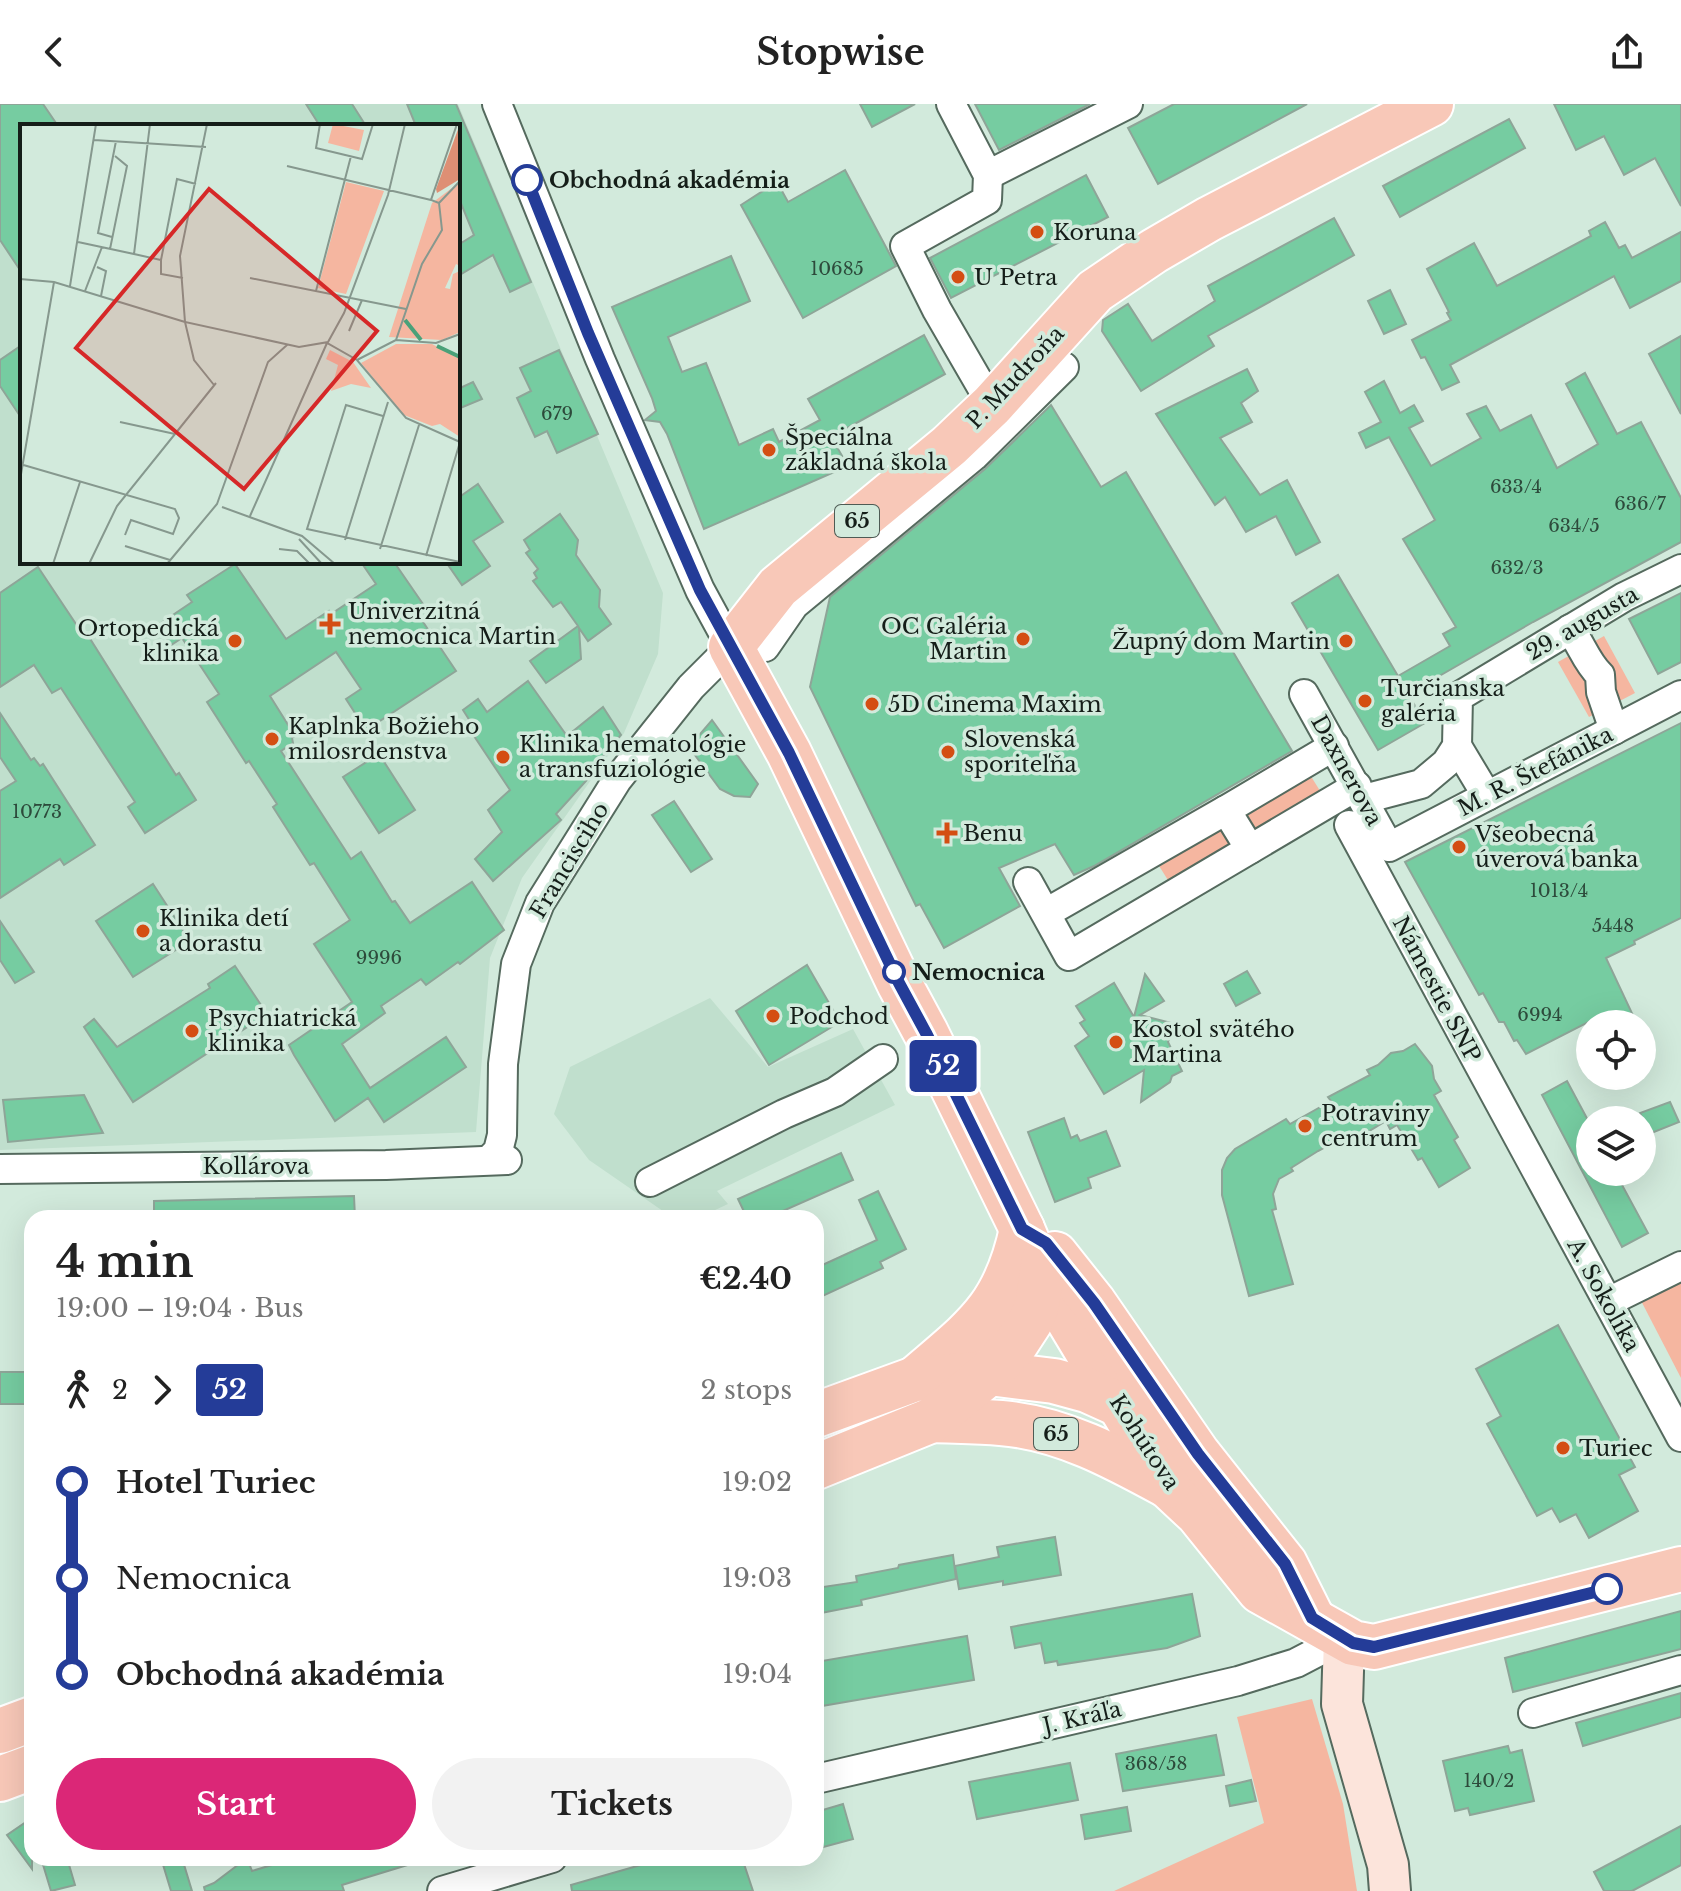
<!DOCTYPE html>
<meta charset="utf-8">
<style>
body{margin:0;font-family:"Libre Baskerville",serif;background:#f2f2f2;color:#222;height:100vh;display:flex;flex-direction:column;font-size:30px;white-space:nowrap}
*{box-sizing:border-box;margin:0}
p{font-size:26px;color:#767676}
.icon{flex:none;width:44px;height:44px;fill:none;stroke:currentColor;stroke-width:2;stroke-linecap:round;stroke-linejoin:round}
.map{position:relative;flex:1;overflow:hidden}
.sheet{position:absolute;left:24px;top:1106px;width:800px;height:656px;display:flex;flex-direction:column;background:#fff;border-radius:24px;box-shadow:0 8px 32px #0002}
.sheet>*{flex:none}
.badge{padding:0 16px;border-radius:6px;font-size:28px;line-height:52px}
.fabs{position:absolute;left:1576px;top:906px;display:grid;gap:16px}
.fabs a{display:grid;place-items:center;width:80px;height:80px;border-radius:50%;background:#fff;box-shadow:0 8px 32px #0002;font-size:40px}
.map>.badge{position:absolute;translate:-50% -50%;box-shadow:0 0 0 4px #fff}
.legs{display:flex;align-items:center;gap:12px;height:88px;padding:0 32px;font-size:26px}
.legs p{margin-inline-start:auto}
.headline{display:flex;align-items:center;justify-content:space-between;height:136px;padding:0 32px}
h1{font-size:44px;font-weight:800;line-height:60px}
.button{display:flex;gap:16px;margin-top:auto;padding:16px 32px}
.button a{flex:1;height:92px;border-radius:48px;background:#db2777;color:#fff;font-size:32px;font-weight:800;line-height:92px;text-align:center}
.button a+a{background:#f2f2f2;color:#222}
ul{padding:0 32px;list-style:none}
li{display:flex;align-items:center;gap:28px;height:96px;font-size:30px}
li i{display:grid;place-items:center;width:12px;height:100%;margin:0 10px;background:currentColor}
li i::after{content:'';width:20px;height:20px;margin:-10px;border:6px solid;border-radius:50%;background:#fff}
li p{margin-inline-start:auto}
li:first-child i{background:linear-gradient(#0000 50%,currentColor 0)}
li:last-child i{background:linear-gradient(currentColor 50%,#0000 0)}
header{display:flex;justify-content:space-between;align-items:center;height:104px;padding:0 32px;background:#fff;font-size:36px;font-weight:800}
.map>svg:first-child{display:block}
.built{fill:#c0dfcd;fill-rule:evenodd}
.green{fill:#f5b6a0}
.building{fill:#76cca1;stroke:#8ea598;stroke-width:2}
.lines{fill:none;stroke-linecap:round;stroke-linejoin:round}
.street-casing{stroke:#556a5e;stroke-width:32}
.secondary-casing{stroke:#556a5e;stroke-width:44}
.primary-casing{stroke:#fff;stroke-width:48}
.street{stroke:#fff;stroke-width:28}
.secondary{stroke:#fce4db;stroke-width:40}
.primary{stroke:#f8c8b8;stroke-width:44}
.line-1-casing{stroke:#fff;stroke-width:18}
.line-1{stroke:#243c98;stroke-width:12}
.stop-1-dot{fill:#fff;stroke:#243c98;stroke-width:4}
.poi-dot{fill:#d44e13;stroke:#d2eadc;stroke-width:3}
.labels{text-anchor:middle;stroke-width:7;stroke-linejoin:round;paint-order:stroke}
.number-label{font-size:18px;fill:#2d4a3b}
.shield{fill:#d2eadc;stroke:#4e5b54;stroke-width:2}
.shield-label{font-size:20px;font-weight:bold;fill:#151e19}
.stop-label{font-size:22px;font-weight:bold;fill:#151e19;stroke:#d2eadc;text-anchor:start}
.poi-label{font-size:22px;fill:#151e19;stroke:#d2eadc;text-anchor:start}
.street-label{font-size:22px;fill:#151e19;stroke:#d2eadc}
.inset-river{fill:none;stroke:#4aa179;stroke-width:4}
.inset-road{fill:none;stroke:#86988e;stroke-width:2}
.view{fill:#d62828;fill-opacity:0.15;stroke:#d62828;stroke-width:4}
.inset-edge{fill:none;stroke:#151e19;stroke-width:4}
</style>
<header><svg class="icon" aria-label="back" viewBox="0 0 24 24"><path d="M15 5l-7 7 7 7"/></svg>Stopwise<svg class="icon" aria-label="share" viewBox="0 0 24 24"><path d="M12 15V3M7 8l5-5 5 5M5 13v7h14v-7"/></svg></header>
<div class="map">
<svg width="1681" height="1787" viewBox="0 0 1681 1787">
<rect width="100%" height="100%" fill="#d2eadc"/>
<g class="built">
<path d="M0 0H458L663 489 658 550 624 629 522 774 490 854 476 1028 0 1046ZM22 22H458V458H22Z"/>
<path d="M710 894 768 963 853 925 895 1001 717 1087 728 1100 698 1114H673L589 1056 554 1010 570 963Z"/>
</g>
<g class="green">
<path d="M1604 532 1635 589 1589 613 1558 558Z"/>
<path d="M1307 666 1322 690 1255 731 1241 706Z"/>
<path d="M1219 719 1234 743 1171 781 1156 757Z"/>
<path d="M1681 1168V1274L1637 1189Z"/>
<path d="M1312 1595 1343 1700 1357 1787H1114L1264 1719 1237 1613Z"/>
</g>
<g class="building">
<path d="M0 0H43L58 22H22V169L0 136Z"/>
<path d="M306 0H352L366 22H320Z"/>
<path d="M407 0H456L531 178 510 188 493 151 458 172V141L474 131 458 92V22H416Z"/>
<path d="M860 0H915L872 23Z"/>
<path d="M975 0H1090L999 46Z"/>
<path d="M1174 0H1307L1158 80 1128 24Z"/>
<path d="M1554 0H1681V102L1655 54 1624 71 1604 32 1576 46Z"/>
<path d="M1509 15 1525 44 1400 113 1383 82Z"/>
<path d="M845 66 896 162 803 214 741 101 777 78 788 98Z"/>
<path d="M1086 71 1108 113 951 194 930 154Z"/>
<path d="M1334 114 1354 151 1208 232 1214 242 1141 287 1102 227 1103 216 1128 200 1152 237 1215 197 1208 182Z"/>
<path d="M1605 118 1619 144 1625 141 1632 154 1681 128V177L1630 204 1614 172 1450 261 1459 278 1442 286 1425 253 1421 254 1412 236 1451 216 1447 209 1449 208 1427 165 1474 139 1497 182 1591 132 1589 127Z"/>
<path d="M731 152 750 197 668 233 682 268 706 259 739 341 773 325 779 338 820 316 808 295 924 231 945 270 831 333 848 362 704 425 667 330 660 318 645 316 656 307 652 294 612 203Z"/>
<path d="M1390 186 1406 220 1384 230 1368 197Z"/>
<path d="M1681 232V310L1649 250Z"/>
<path d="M22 241V315L0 282V256Z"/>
<path d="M559 246 598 330 557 349 547 327 535 333 517 294 531 287 520 264Z"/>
<path d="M1247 265 1258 287 1241 299 1252 318 1220 334 1260 391 1287 376 1320 438 1296 451 1276 412 1246 428 1225 393 1215 401 1156 310Z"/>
<path d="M1585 269 1617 330 1641 318 1681 394V438L1533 518 1408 590 1425 619 1378 646 1292 499 1338 471 1398 572 1450 542 1443 530 1456 523 1403 435 1435 416 1389 333 1366 344 1359 329 1381 318 1365 288 1384 277 1400 309 1414 301 1423 317 1409 324 1431 362 1481 334 1467 310 1486 302 1500 327 1531 311 1557 364 1598 340 1566 280Z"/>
<path d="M473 278 482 295 458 305V285Z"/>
<path d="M1051 301 1101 383 1126 368 1292 647 1094 762 1074 771 1055 740 999 764 1020 802 944 844 920 800 916 802 810 583 830 493 985 365Z"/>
<path d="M478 380 503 418 473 437 490 462 462 481 446 458H458V394Z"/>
<path d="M560 410 578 436 576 451 600 486 599 503 611 520 588 537 579 524 581 555 546 579 530 557 578 522 561 498 553 503 533 477 537 474 534 469 538 465 526 449 530 446 524 436Z"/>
<path d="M361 458H394L425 503 417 509 456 567 366 626 346 595 361 585 336 548 270 592 295 632 292 634 293 639 281 647 351 755 361 748 392 798 395 797 410 819 472 778 504 826 460 860 458 858 426 881 421 875 381 902 385 909 342 940 370 984 446 933 466 963 384 1018 368 994 335 1017 294 951 289 941 352 898 314 840 350 816 314 759 310 761 273 703 277 700 249 657 246 659 207 598 219 590 182 534 171 541 158 521 192 498 187 491 235 460 286 535 329 507 331 510 376 480Z"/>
<path d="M38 463 84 532 87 530 176 671 179 669 196 696 145 729 128 703 135 698 61 584 52 589 34 561 0 583V489Z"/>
<path d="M1681 489V558L1658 570 1629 515Z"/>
<path d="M528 577 567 632 603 603 621 631 601 654 602 656 593 666 594 668 556 710 561 716 493 777 475 755 502 728 488 706 510 686 466 620 470 617 463 606 478 595 487 608Z"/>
<path d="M0 609 31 656 34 654 40 662 43 660 95 741 64 761 60 755 0 794V687L16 677 0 653Z"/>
<path d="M712 616 758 680 750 693 734 692 720 685 689 643Z"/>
<path d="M1681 619V814L1634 837 1635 840 1606 854 1637 920H1614L1608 908 1526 950 1517 936 1514 937 1504 918H1499L1483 889 1479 891 1405 758Z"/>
<path d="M379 650 415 706 379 729 343 673Z"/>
<path d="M674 697 712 755 691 768 652 711Z"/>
<path d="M153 780 190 837 133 873 96 817Z"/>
<path d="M0 817 34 868 15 879 0 856Z"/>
<path d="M807 861 840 918 769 961 736 907Z"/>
<path d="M235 862 267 910 133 998 84 923 94 915 117 943 210 884 208 880Z"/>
<path d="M1247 867 1260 889 1236 902 1224 880Z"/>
<path d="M1145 870 1164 897 1140 911 1175 920 1168 938 1182 967 1172 972 1170 978 1141 998 1144 966 1104 990 1075 942 1089 932 1080 919 1085 916 1076 902 1114 879 1134 913Z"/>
<path d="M1415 940 1432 962 1434 975 1441 987 1434 991 1458 1033 1454 1036 1470 1064 1439 1083 1422 1054 1418 1056 1397 1021 1390 1025 1386 1017 1351 1038 1347 1031 1318 1047 1291 1064 1293 1067 1279 1075 1273 1090 1276 1105 1272 1106 1293 1180 1249 1192 1222 1091V1066L1227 1054 1235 1045 1286 1015 1290 1020 1331 997 1328 993 1370 971 1367 966 1378 961 1391 949 1403 947Z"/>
<path d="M1567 977 1590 1020V1068H1615L1648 1129 1622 1143 1542 991Z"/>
<path d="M84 991 103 1029 8 1038 3 996Z"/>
<path d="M1670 998 1679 1018 1649 1030 1640 1009Z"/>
<path d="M1064 1014 1071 1034 1077 1031 1080 1037 1106 1027 1120 1062 1088 1074 1091 1084 1055 1098 1028 1028Z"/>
<path d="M841 1049 853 1076 767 1114H747L738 1095Z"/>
<path d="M878 1087 906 1145 880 1158 883 1164 816 1195V1164L877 1136 859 1096Z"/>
<path d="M354 1092 355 1114H154V1097Z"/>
<path d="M1558 1221 1635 1363 1619 1371 1638 1407 1589 1434 1576 1410 1560 1418 1552 1404 1537 1412 1487 1320 1501 1312 1476 1265Z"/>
<rect x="0" y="1268" width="32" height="32"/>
<path d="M1055 1433 1061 1471 1003 1481V1477L959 1485 955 1462 999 1453 997 1443Z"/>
<path d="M953 1451 956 1475 861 1496 862 1501 816 1510V1484L857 1478 856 1472 898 1464 899 1461Z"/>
<path d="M1192 1490 1200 1532 1167 1544 1058 1561 1057 1557 1045 1559 1041 1539 1015 1544 1011 1523Z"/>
<path d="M1681 1507V1545L1513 1588 1505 1554Z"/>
<path d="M967 1532 974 1576 816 1603V1558Z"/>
<path d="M1681 1589V1613L1583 1642 1576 1619Z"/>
<path d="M1216 1631 1224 1671 1123 1687 1116 1650Z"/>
<path d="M1508 1642 1510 1649 1522 1646 1534 1697 1470 1711 1468 1704 1455 1707 1443 1657Z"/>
<path d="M1070 1659 1078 1696 977 1715 969 1678Z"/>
<path d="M1251 1676 1256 1697 1230 1702 1226 1682Z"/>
<path d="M843 1700 853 1735 816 1745V1708Z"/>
<path d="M1127 1703 1131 1727 1085 1735 1081 1711Z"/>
<path d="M32 1714V1765L7 1731Z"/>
<path d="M1681 1722V1761L1632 1787H1604L1594 1768Z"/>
<path d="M41 1754H67L75 1781 51 1787Z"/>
<path d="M161 1754H182L192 1787H171Z"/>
<path d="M247 1754 252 1767 295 1754H413L414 1759 342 1781 344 1787H205L204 1783 214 1779Z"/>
<path d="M665 1754H742L753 1787H572L571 1781Z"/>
</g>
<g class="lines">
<g class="street-casing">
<g id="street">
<path d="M497 0 600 255 700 486 731 543"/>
<path d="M951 0 988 71 987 96 905 142 937 206 992 301"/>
<path d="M988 71 1128 0"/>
<path d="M1570 525C1581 540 1587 559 1600 571L1601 588 1614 626"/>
<path d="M731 543H765L794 501 974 352 1064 263"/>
<path d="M1304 590 1389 743 1681 591"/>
<path d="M1457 642 1487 692"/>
<path d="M1364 695 1421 680 1446 659 1457 642 1458 593 1624 493 1681 465"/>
<path d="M1349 721 1681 1333"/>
<path d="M1250 745 1226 706 1334 642"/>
<path d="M1028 778 1069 852 1357 682"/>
<path d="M1046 809 1226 706"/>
<path d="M490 1055 498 1047 502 1031 503 960 516 860 540 799 617 676 691 583 731 543"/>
<path d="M0 1065 386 1061 507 1056"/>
<path d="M650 1078 784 1010 835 988 883 955"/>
<path d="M1608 1198 1681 1162"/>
<path d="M1533 1609 1681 1566"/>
<path d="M816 1675 1238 1577 1296 1559 1344 1534"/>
<path d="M442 1787 552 1754"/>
</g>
</g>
<g class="secondary-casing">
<path id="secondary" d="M1344 1534 1342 1600 1388 1761 1390 1787"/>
</g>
<g class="primary-casing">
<g id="primary">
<path d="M1431 0 1209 115 1154 147 1095 187 992 301 949 342 778 483 731 543 789 649 899 879 926 929 1022 1125 1042 1172 1169 1383 1198 1410 1260 1487 1353 1539 1374 1543 1681 1465"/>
<path d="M1055 1150 1094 1199 1198 1350 1285 1460 1312 1514"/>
<path d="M915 1275C974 1224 1005 1205 1022 1125"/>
<path d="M816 1311 915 1275 989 1269 1054 1277 1087 1286 1129 1305"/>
<path d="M932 1316C955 1317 978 1317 1001 1319 1062 1324 1115 1353 1168 1382"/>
<path d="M816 1363 932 1316 989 1269 1015 1241 1030 1218 1037 1201 1044 1155"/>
<path d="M0 1627 32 1615"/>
<path d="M0 1675 32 1663"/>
</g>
</g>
<use href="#street" class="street"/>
<use href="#secondary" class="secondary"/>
<use href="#primary" class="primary"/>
</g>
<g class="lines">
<g class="line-1-casing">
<path id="line-1" d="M527 76 588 229 700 486 789 649 899 879 926 929 1022 1125 1046 1139 1094 1199 1198 1350 1285 1460 1312 1514 1353 1539 1374 1543 1607 1485"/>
</g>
<use href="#line-1" class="line-1"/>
</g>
<g class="stop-1-dot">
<circle cx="527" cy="76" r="14"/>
<circle cx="894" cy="868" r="10"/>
<circle cx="1607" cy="1485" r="14"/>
</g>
<g class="poi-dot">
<circle cx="1037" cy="128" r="8"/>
<circle cx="958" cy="173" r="8"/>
<circle cx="769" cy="346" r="8"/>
<path d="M326 508h8v8h8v8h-8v8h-8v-8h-8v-8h8z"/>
<circle cx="1023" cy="535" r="8"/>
<circle cx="235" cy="537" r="8"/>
<circle cx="1346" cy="537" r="8"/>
<circle cx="1365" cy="597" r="8"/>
<circle cx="872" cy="600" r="8"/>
<circle cx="272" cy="635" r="8"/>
<circle cx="948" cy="648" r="8"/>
<circle cx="503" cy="653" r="8"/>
<path d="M943 717h8v8h8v8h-8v8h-8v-8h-8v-8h8z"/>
<circle cx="1459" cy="743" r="8"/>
<circle cx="143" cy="827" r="8"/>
<circle cx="773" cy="912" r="8"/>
<circle cx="192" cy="927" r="8"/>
<circle cx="1116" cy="938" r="8"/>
<circle cx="1305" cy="1022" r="8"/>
<circle cx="1563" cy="1344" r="8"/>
</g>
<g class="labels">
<g class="number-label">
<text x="837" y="171">10685</text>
<text x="557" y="316">679</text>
<text x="1516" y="389">633/4</text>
<text x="1640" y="406">636/7</text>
<text x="1574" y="428">634/5</text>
<text x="1517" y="470">632/3</text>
<text x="37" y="714">10773</text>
<text x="1559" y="793">1013/4</text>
<text x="1613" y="828">5448</text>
<text x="379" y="860">9996</text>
<text x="1540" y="917">6994</text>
<text x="1156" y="1666">368/58</text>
<text x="1489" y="1683">140/2</text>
</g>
<g class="shield">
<rect x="835" y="401" width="44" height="32" rx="6"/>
<rect x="1034" y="1314" width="44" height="32" rx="6"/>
</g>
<g class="shield-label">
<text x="857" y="424">65</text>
<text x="1056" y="1337">65</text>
</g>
<g class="stop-label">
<text x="549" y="84">Obchodná akadémia</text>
<text x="912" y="876">Nemocnica</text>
</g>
<g class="poi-label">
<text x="1053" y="136">Koruna</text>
<text x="974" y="181">U Petra</text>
<text x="785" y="341">Špeciálna<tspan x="785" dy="25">základná škola</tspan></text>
<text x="348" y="515">Univerzitná<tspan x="348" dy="25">nemocnica Martin</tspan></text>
<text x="1007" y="530" text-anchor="end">OC Galéria<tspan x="1007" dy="25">Martin</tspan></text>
<text x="219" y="532" text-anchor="end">Ortopedická<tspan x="219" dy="25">klinika</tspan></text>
<text x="1330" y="545" text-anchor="end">Župný dom Martin</text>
<text x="1381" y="592">Turčianska<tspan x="1381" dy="25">galéria</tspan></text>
<text x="888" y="608">5D Cinema Maxim</text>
<text x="288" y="630">Kaplnka Božieho<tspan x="288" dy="25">milosrdenstva</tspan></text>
<text x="964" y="643">Slovenská<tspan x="964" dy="25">sporiteľňa</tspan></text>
<text x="519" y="648">Klinika hematológie<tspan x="519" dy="25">a transfuziológie</tspan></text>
<text x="963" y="737">Benu</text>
<text x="1475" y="738">Všeobecná<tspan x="1475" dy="25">úverová banka</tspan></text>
<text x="159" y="822">Klinika detí<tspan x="159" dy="25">a dorastu</tspan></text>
<text x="789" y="920">Podchod</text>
<text x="208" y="922">Psychiatrická<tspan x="208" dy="25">klinika</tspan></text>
<text x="1132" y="933">Kostol svätého<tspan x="1132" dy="25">Martina</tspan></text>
<text x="1321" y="1017">Potraviny<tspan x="1321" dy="25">centrum</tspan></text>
<text x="1579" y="1352">Turiec</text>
</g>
<g class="street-label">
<text transform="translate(1015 273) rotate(-47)" y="8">P. Mudroňa</text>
<text transform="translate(1582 519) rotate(-30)" y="8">29. augusta</text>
<text transform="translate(1347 666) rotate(61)" y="8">Daxnerova</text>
<text transform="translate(1535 667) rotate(-27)" y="8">M. R. Štefánika</text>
<text transform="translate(569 756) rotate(-59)" y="8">Francisciho</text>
<text transform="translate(1437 885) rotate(62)" y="8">Námestie SNP</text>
<text x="256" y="1070">Kollárova</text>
<text transform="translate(1604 1191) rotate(61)" y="8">A. Sokolíka</text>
<text transform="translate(1145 1338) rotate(57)" y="8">Kohútova</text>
<text transform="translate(1082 1613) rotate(-13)" y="8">J. Kráľa</text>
</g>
</g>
<g transform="translate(20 20)">
<rect width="440" height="440" fill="#d2eadc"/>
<path d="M313 0 344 6 339 27 308 19ZM326 58 364 67 326 170 298 164ZM440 58V142L436 140 425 164 430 165 433 150 440 147V208L422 216 369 213 412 79ZM376 220H412L440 235V313L420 300 412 302 384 291 341 239ZM310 226 333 238 351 264 331 260 311 267 318 241 306 235Z" fill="#f5b6a0"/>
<path d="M440 0V55L417 69 416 65Z" fill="#de8f74"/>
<path class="inset-river" d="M385 196 401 216M417 222 440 233"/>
<path class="inset-road" d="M187 0 160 132 165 198 279 223 308 218 324 189 368 71 385 0M300 0 296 24 342 35 353 0M74 16 186 23M267 42 411 76M419 79 440 57M92 113 78 109 96 17M58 118 114 130 130 0M90 125 107 42 95 32M114 130 141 136V150L163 154M141 136 157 55 176 60M77 143 86 147 81 172M230 154 386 185M0 155 34 158 165 198M50 162 76 0M65 167 82 123M296 167 331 32M165 198 174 236 194 261M329 207 342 176M376 216 416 219 440 210M337 236 376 216 402 140 422 106 419 79 411 76 437 0M363 292 326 281 287 405 440 438M100 298 155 310M0 340 155 385 159 394 153 410 111 396 105 411M0 356 34 158M202 383 282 412 315 440M230 392 307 219 337 236 386 294 440 318M279 415 302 440M325 416 368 278M105 422 150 436M259 425 277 427 290 440M360 425 399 301M406 432 440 318M33 440 60 358M69 440 97 382 196 259M147 440 197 380 248 238 267 221"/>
<path class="view" d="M189 65 357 207 224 365 56 224Z"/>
<rect width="440" height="440" class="inset-edge"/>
</g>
</svg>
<div class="fabs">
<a><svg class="icon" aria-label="locate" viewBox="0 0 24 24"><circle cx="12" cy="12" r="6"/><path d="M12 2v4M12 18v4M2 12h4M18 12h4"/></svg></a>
<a><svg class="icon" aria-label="layers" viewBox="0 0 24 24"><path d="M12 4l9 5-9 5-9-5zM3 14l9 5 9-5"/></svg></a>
</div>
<b class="badge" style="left:943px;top:962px;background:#243c98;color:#fff">52</b>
<section class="sheet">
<div class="headline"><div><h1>4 min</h1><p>19:00 – 19:04 · Bus</p></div><b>€2.40</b></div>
<div class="legs"><svg class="icon" aria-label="walk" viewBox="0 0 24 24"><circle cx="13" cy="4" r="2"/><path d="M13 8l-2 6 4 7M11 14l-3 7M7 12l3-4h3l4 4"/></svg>2<svg class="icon" aria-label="forward" viewBox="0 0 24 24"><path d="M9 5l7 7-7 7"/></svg><b class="badge" style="background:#243c98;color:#fff">52</b><p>2 stops</p></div>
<ul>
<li><i style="color:#243c98"></i><b>Hotel Turiec</b><p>19:02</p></li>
<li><i style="color:#243c98"></i><span>Nemocnica</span><p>19:03</p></li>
<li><i style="color:#243c98"></i><b>Obchodná akadémia</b><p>19:04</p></li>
</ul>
<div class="button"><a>Start</a><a>Tickets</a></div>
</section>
</div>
